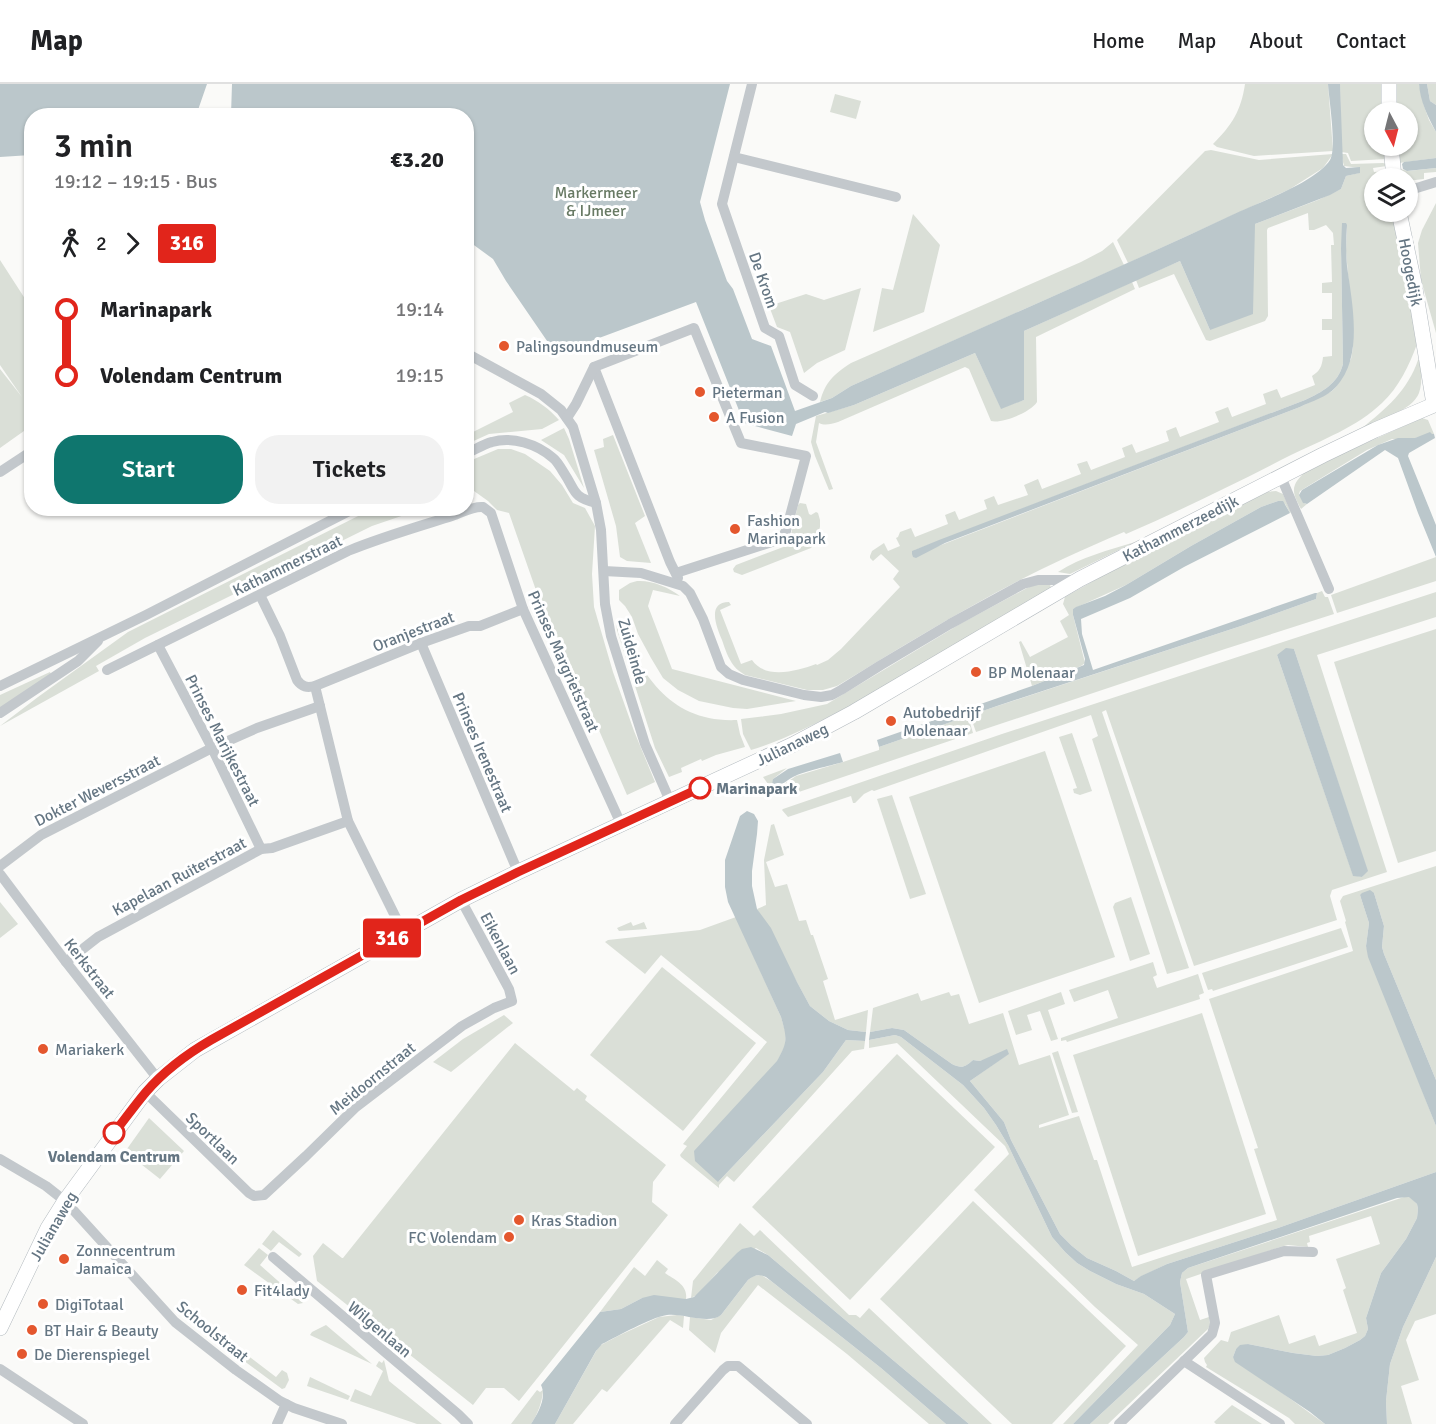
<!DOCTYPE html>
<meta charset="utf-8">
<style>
body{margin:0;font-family:Signika,sans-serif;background:#f2f2f2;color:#202124;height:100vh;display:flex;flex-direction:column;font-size:22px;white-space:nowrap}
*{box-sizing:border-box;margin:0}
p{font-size:20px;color:#757577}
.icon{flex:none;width:33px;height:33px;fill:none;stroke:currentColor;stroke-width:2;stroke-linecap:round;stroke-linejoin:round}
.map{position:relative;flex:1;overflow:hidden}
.sheet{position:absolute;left:24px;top:24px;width:450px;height:408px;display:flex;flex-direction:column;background:#fff;border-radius:24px;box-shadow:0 2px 4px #0004}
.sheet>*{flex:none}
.badge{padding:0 12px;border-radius:4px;font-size:21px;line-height:39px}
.needle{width:39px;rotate:173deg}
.fabs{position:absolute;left:1364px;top:18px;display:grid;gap:12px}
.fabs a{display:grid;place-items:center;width:54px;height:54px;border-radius:50%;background:#fff;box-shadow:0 2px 4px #0004;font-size:30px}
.map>.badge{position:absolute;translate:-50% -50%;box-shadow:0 0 0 3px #fff}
.legs{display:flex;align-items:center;gap:9px;height:66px;padding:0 30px;font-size:20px}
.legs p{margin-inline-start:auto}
.headline{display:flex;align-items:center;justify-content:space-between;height:102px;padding:0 30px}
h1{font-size:33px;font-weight:600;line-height:45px}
.action{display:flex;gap:12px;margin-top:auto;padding:12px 30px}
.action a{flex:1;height:69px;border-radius:24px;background:#0f766e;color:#fff;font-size:24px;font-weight:600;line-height:69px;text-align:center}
.action a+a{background:#f2f2f2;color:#202124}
ul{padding:0 30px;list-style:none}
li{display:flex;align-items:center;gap:21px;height:66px;font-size:22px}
li i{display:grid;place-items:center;width:9px;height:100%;margin:0 8px;background:currentColor}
li i::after{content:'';width:15px;height:15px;margin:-8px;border:4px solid;border-radius:50%;background:#fff}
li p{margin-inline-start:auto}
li:first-child i{background:linear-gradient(#0000 50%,currentColor 0)}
li:last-child i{background:linear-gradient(currentColor 50%,#0000 0)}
header{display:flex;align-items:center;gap:36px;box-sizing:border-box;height:84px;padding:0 30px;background:#fff;border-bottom:2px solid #e0e0e0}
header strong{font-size:28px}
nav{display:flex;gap:33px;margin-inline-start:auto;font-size:21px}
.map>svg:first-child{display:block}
.green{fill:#dadfd7;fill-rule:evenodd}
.water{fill:#bbc7cb}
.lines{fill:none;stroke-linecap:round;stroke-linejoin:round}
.secondary-casing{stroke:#b3babf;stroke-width:16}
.street{stroke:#c3c8cc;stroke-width:10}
.secondary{stroke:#fff;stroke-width:15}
.line-1-casing{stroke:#fff;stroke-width:14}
.line-1{stroke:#e1251b;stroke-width:9}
.poi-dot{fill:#e4572e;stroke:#fff;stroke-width:2}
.stop-1-dot{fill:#fff;stroke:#e1251b;stroke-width:3}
.labels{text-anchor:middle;stroke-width:6;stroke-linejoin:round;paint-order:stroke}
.park-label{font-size:16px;fill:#687a64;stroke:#fff}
.street-label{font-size:16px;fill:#657683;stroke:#fff}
.poi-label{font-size:16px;fill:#657683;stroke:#fff;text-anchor:start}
.stop-label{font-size:16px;font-weight:bold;fill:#657683;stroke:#fff;text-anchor:start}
</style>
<header>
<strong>Map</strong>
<nav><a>Home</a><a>Map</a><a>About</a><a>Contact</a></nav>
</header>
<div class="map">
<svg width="1436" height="1340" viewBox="0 0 1436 1340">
<rect width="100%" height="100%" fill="#fafaf8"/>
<g class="green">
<path d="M1245 0H1328L1333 67 1254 72 1217 63 1213 60C1232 41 1241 27 1245 0Z"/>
<path d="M1340 0H1383V28H1374V62H1385L1386 75 1351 77 1348 69 1341 68Z"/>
<path d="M1395 0H1419L1424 22 1429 36 1436 48V74L1399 79 1398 62H1407V28H1396Z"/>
<path d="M1427 0H1436V21L1430 17Z"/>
<path d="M835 10 861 17 856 35 830 28Z"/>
<path d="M1211 66 1259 76 1333 70 1323 84 1290 105 1128 179 1117 156 1205 67Z"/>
<path d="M1341 70H1346L1351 80 1383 79 1387 80V82L1373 84 1374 88 1388 87 1389 94H1374V128H1393L1417 260C1409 282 1399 303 1382 319 1357 343 1322 356 1291 371 1236 399 1182 426 1126 450L1124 448C1104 456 1085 465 1065 474 985 511 912 557 837 602L823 606H807L745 591C741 588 737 586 734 582 728 574 725 565 722 556 717 544 706 518 729 518L731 521 720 526 741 580 752 576C766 596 797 587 816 580L817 581 828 576 841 565 900 503 893 495 899 487 881 470 873 477 870 474V472L872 467 884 459 888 467 900 462 896 454 898 453 900 448 911 444 915 453 948 440 945 431 955 427 959 436 987 425 984 416 994 412 998 421 1028 411 1024 401 1038 395 1042 405 1081 390 1077 380 1087 377 1091 386 1125 373 1122 364 1132 360 1136 369 1169 357 1166 347 1176 343 1180 353 1219 338 1215 328 1228 323 1232 333 1266 320 1263 310 1277 305 1281 314 1315 301 1312 292C1320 287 1322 282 1323 273L1332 272V246H1322V235H1332V209H1322V199L1332 198 1331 161H1334L1333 149 1326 141 1314 146H1309L1308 129 1268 144 1267 146 1268 232 1265 237 1210 257 1206 256 1174 190 1139 204 1136 196 1180 177 1210 246 1255 140 1318 116 1341 105 1346 92 1359 89 1360 84 1344 82ZM1347 141 1346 167 1353 248V263L1351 275 1336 303 1332 307 1300 323 936 463 915 466 1305 316C1322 308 1338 300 1343 280L1341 164Z"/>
<path d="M1436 84V88L1424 89V95L1407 97V94H1402L1400 85 1408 87Z"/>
<path d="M1436 119V249L1421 196 1418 159 1422 146Z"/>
<path d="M913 130 940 161 924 228 873 248 882 204 893 206Z"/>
<path d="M1113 158 1124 181 851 302 832 314 820 318C825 298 834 290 851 279L1081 178 1102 167Z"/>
<path d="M0 176 31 224V342L0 364V285L22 313 0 281Z"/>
<path d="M1132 198 1135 205 1036 253 1037 318C1031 328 1002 340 991 337L969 285 965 283 838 338C831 340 825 342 819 339L816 358 833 405 829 406 815 372 811 358 816 332 854 321 975 269 1001 324 1024 316V247Z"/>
<path d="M861 204 845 266 817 279 804 289 790 248 777 243 769 222 806 210 824 216Z"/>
<path d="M1420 275C1421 285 1423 298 1419 309 1413 326 1378 337 1362 344 1386 325 1408 306 1418 276Z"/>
<path d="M525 311C539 317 549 325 559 336L542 345 489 350 467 360V351L513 328 509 319Z"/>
<path d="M1422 334 1428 336 1434 350 1411 355H1392L1367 366 1300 407 1299 410 1305 420H1307L1301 425C1292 408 1290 402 1305 388L1348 367Z"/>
<path d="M564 344 569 355 584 404 564 371 541 356Z"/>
<path d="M613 351 645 432 635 439 651 479 627 477 620 473 616 442 594 366 604 363 603 355Z"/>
<path d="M498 365H511L525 370 550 387 562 401 573 419 585 424 595 442 592 490 594 523 613 588 634 647 655 698 627 711 573 586 538 512 509 429 497 426 488 417 474 407 467 409V378Z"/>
<path d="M1276 407 1283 410 1291 428 1290 429 1285 420 1278 417 1261 423 1191 462 1126 501 1073 525V531L1085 579 1081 582 1032 602 1019 558 1021 557 1030 573 1068 553 1060 537 1069 531 1063 520 1065 513 1120 482 1266 408Z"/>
<path d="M800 419 806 420 809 430 811 431 816 428 818 429 820 436V443L814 460 811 464 742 491 734 488 733 485 736 481 786 462 789 459 798 421Z"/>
<path d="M374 424 422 425 372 442 145 554 96 582 99 587 0 642 38 613 128 548Z"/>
<path d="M1135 458 1070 490 1058 488C1081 473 1109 466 1135 458Z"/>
<path d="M1436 473V497L1337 529 1331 511Z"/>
<path d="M637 497C652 496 668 503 680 512L653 506 648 522 672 585 796 617 747 625 733 624 699 617 678 606 663 594 651 574 638 550 632 533 625 522 619 516V506L630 499Z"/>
<path d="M1050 500 1051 504 1042 509 846 624C815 640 784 656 751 666L743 650 741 635 781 630 827 620 960 540 1027 504 1033 501Z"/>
<path d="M1322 507 1325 513H1328L1334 530 1225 565 976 648 970 631 1241 542 1316 515 1317 509Z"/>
<path d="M1436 508V533L1317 571 1387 788 1332 806 1330 812 1337 836 1194 882 1106 626 1102 628 1189 884 1167 890 1092 655 1098 652 1091 631 874 707 872 706 864 710 855 719H853L851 712 788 733 782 726 783 725 1002 650ZM1294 565 1367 786 1362 793 1353 791 1277 571Z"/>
<path d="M618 537C642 591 670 639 737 636L740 650 745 663 716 671 702 677 701 675 681 684 682 688 669 693 655 664 617 546 616 538Z"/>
<path d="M1436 545V767L1398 779 1334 578Z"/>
<path d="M50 588 51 590 0 624V611Z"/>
<path d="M968 632 973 649 787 712 786 709C774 712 770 702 763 693L787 684 773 695 783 701 796 692 843 678 879 666V663Z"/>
<path d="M1072 649 1092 707 1080 711 1074 709 1073 705 1077 704 1059 653Z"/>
<path d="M1045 667 1115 873 979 919 909 713Z"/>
<path d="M892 711 926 810 910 815 877 715Z"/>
<path d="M774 740 784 771 766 778 775 803 787 800 799 837 806 836 811 851H813L828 895 823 897 835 936 868 926 866 948 848 946 829 937 810 922 757 825 766 821 764 776 771 741Z"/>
<path d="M1436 782V996L1384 870 1382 863 1384 842 1374 809 1360 811 1369 839 1366 862 1436 1042V1088L1278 1144 1167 1180 1142 1192 1134 1197 1116 1187 1087 1174 1072 1162 1060 1150 1011 1056 1004 1038 970 997 1008 970 980 977 973 976C965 983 962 985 952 980L904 946 892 944 870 948 873 924 918 909 921 917 949 908 951 912 959 910 969 940 1003 929 1019 981 1050 971 1069 1031 1039 1041V1044L1079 1032 1094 1076H1097L1132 1183 1277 1136 1254 1065 1258 1064 1209 915 1353 867 1345 838 1346 837 1340 817 1343 812Z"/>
<path d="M1131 813 1150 870 1130 877 1113 823 1115 819Z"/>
<path d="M0 818 18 840 0 854Z"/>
<path d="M736 833 781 933 786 950 785 962 718 1098 823 988 846 956 865 957 864 965 852 967 734 1098 727 1092 719 1101V1104L681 1073 680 1071 687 1062 683 1060 767 958 661 871 645 890 605 858 608 856 700 846Z"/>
<path d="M631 838 633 842 644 838 647 845 619 847 617 844Z"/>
<path d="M1341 844 1348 863 1213 907 1212 905 1208 906 1202 889Z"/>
<path d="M1153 878 1157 891 1153 893 1157 904 1198 890 1204 909 1199 911 1200 915 1067 958 1066 956 1061 957V954L1118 934 1108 906 1074 918 1069 906Z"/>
<path d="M662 883 756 959 683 1047 590 971Z"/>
<path d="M1061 908 1065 920 1048 926 1058 955 1051 957 1040 927 1027 931 1032 946 1016 951 1008 927Z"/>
<path d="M1202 929 1266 1130 1138 1172 1073 971Z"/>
<path d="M504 931 513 939 451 988 433 978 463 955Z"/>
<path d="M895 951 901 953 963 1001 984 1024 996 1041 1008 1061 1052 1153 1065 1168 1077 1179 1090 1187 1116 1200 1144 1210 1175 1230 1170 1241 1073 1340H1063L1138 1261 1095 1223 974 1106 1009 1070 1005 1062 897 959 869 964V956Z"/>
<path d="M515 959 574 1007 577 1004 587 1012 585 1016 666 1081 653 1098 652 1118 668 1131 519 1317 504 1304H486L473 1321 317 1197 313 1172 323 1159 342 1174H343Z"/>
<path d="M1058 967 1078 1028 1072 1029 1052 969Z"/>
<path d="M897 970 995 1063 850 1216 752 1123Z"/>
<path d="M149 1034 184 1067 160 1095 132 1073 128 1076 122 1072Z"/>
<path d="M1404 1113H1410L1417 1120 1418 1125 1417 1134 1406 1155 1381 1189 1366 1234 1368 1245 1365 1252 1360 1256 1345 1264 1328 1271 1317 1272 1293 1269 1248 1260 1236 1265 1233 1273 1325 1340H1295L1289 1334 1206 1283 1207 1281 1205 1278 1204 1274 1221 1256 1228 1258 1231 1248 1279 1231 1289 1260 1315 1251 1319 1262 1357 1249 1343 1206 1346 1204 1336 1175 1380 1160 1371 1132 1309 1152 1310 1158 1307 1159 1308 1163 1288 1161 1280 1163 1186 1195 1200 1236 1209 1233 1210 1240 1208 1245 1108 1340H1090L1184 1253 1188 1248 1180 1198 1182 1189 1188 1184Z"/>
<path d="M973 1117 1126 1262 1052 1340H1012L880 1215Z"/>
<path d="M740 1139 754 1152 760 1146 849 1231H856L860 1234 869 1224 992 1340H969L768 1171 756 1164 717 1189 697 1211 691 1214 693 1197Z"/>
<path d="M273 1146 302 1170 299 1173 279 1158 271 1167 262 1160Z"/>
<path d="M259 1164 268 1171 260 1181 303 1219 298 1220 244 1181Z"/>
<path d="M1436 1173V1230L1415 1237 1406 1256 1419 1296 1401 1302 1412 1340H1387L1386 1317 1390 1280 1403 1243Z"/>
<path d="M657 1176 668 1185 665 1189C675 1196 688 1201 686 1215L642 1214 621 1225 600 1228 634 1183 645 1192Z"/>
<path d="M761 1191 771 1197 881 1284 946 1340H929L847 1270 758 1201 721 1249 715 1269 689 1246 690 1233 711 1236 721 1231 748 1196 753 1192Z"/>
<path d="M677 1231 684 1232 683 1244 670 1236 607 1308 602 1305 573 1340H555L599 1262 620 1251 659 1233Z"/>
<path d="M326 1241 372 1280 310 1251 312 1248Z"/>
<path d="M217 1248 276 1293 282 1286 287 1289 289 1296 285 1304 282 1305 213 1254Z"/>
<path d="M384 1276 389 1297 442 1340H417L350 1317 355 1305 371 1312 383 1287 376 1282 379 1277 382 1279Z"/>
<path d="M310 1293 350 1312 348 1316 307 1302Z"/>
<path d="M537 1306 540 1308 543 1306C542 1319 538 1329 531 1340H511Z"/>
<path d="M1232 1321 1262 1340H1216L1214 1338Z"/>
</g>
<g class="water">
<path d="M0 0H207L198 26 194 31 32 32 31 71 0 73Z"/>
<path d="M232 0H730L700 118 705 136 727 197 733 205 752 255 771 262 795 327 832 314 851 302C978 245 1106 190 1232 131 1257 119 1315 99 1330 76 1337 64 1329 16 1328 0H1340L1343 81 1346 84 1360 83V89L1346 92 1341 105 1330 111 1255 140 1253 230 1210 246 1180 177 1024 247V316L1001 325 975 269 854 321 828 329 825 328 796 340 792 352 744 339 696 218 556 270 506 197 493 175 467 156 466 32 231 31Z"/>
<path d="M1419 0H1427L1430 17 1436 21V48C1428 33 1420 17 1419 0Z"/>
<path d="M1436 74V84L1407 87 1403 85 1402 80 1404 78Z"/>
<path d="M1342 139H1346L1347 141C1346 155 1346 169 1347 182 1352 219 1364 273 1336 303 1327 313 1312 317 1300 323L945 459 916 474 913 473 912 470V467L939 456 1305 316C1322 308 1338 300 1343 280L1341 164Z"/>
<path d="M1430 348 1432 350H1434L1435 354 1409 369 1408 372 1436 441V473L1418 429 1398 374 1385 366 1307 420 1303 419 1299 411 1302 406 1378 361 1398 354H1415Z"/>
<path d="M1278 417H1283L1290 429 1184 483 1130 514 1081 535 1082 550 1093 586 1315 509H1317L1316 515 1241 542 997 622 879 663 877 656 1032 602 1084 581 1085 575 1073 531V525L1076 523 1105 512 1126 501 1191 462 1261 423Z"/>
<path d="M1286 564 1294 565 1368 787 1362 793 1353 792 1277 571Z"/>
<path d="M840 669 843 678C830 682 804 687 793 693 784 698 782 703 772 701L773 695 788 685Z"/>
<path d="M747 727 754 730 758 737 757 750 752 787V802L757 825 771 844 797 898 810 922 829 937 848 946 866 948 865 957 846 956 823 988 718 1098 695 1077 694 1067 777 977C788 958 787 954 781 933L728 818 725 803V776L740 732Z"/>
<path d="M1370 806 1374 809 1384 842 1382 863 1384 870 1436 996V1042L1368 873 1366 862 1369 839 1360 811 1362 809Z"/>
<path d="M892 944 904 946 952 980C962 985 965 983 973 976L980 977 1007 965 1009 970 970 997 1004 1038 1011 1056 1060 1150 1072 1162 1087 1174 1116 1187 1134 1197 1141 1192 1167 1180 1278 1144 1436 1088V1173L1403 1243 1390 1280 1386 1317 1387 1340H1325L1310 1328 1235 1278 1233 1273 1236 1265 1240 1261 1248 1260 1293 1269 1317 1272 1328 1271 1345 1264 1360 1256 1365 1252 1368 1245 1366 1234 1381 1189 1406 1155 1417 1134 1418 1125 1417 1120 1409 1113 1397 1114 1188 1184 1182 1189 1180 1198 1188 1248 1184 1253 1090 1340H1073L1170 1241 1175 1230 1144 1210 1116 1200 1090 1187 1077 1179 1065 1168 1052 1153 1008 1061 996 1041 984 1024 963 1001 901 953 895 951 869 956 870 948Z"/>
<path d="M751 1163 768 1171 969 1340H946L881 1284 766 1193C759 1190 754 1191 748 1196L721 1231C708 1241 684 1229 667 1231 649 1234 619 1252 602 1260L596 1267 555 1340H531C538 1329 547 1314 541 1301L600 1228 621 1225 642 1214 654 1211 686 1215 694 1213 737 1169 742 1165Z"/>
</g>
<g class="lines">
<g class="secondary-casing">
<g id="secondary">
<path d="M1389 0V28"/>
<path d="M1391 62 1394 94"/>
<path d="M1399 128 1414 199 1434 320"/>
<path d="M0 1244 48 1144 65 1117 145 1008 158 995 195 966 461 816 518 788 792 661 854 628 1080 495 1323 371 1375 346 1436 320"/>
</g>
</g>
<g class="street">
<path d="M752 0 722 120 765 244 779 252 795 301 813 312"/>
<path d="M734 73 896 113"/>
<path d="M1407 107 1436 98"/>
<path d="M466 269 541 310 561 326 573 343 596 419 601 446 605 520 611 552 645 660 670 717"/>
<path d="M594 283 670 478 678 494"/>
<path d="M567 334 576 320 594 283 694 244 741 359 806 372 786 447 781 455 676 489"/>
<path d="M466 370C475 366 483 360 492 358 512 352 537 360 553 374 557 377 561 384 564 389 576 407 572 413 596 419"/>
<path d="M0 388 32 367"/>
<path d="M1281 393 1329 505"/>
<path d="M604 487 641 489 683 502 690 509 703 535 721 583 729 590 743 596 804 611 821 613 832 611 841 606 881 581 950 540 1023 500 1038 496H1076"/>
<path d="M260 511 280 552 297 596C302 603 307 604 315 602L421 559 469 542H480L523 525"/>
<path d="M421 559 518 788"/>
<path d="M158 561 212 664 261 765"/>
<path d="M107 586 348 467C382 453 417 443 452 432 462 429 472 422 483 423L491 429 523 525 621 740"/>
<path d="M0 602 146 531 355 424"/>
<path d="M315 602 348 737 403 848"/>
<path d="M0 629 78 577 98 557"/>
<path d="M0 782 41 751 212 664 257 644 320 622"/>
<path d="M0 790 66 878 158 995"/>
<path d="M66 878 98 853 261 765 272 764 348 737"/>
<path d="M145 1008 249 1109 254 1112 264 1111 306 1072 356 1023 462 942 494 924 512 917 509 905 461 816"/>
<path d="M0 1075 46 1102 65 1117 175 1238 236 1286 280 1317 294 1324 342 1340"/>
<path d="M273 1173 458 1330 468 1340"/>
<path d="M1184 1277 1280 1340"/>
<path d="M0 1285 83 1340"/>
<path d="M277 1340 286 1320"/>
<path d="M675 1340 723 1286 728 1282H738L807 1340"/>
<path d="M1119 1340 1212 1250 1215 1239 1206 1191 1284 1167 1313 1168"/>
</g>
<use href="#secondary" class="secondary"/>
</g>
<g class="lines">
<g class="line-1-casing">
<path id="line-1" d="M114 1049C125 1035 135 1021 146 1008 164 987 187 970 211 956L461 816 518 788 700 704"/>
</g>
<use href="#line-1" class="line-1"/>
</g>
<g class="poi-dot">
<circle cx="504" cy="262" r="6"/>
<circle cx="700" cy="308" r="6"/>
<circle cx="714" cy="333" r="6"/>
<circle cx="735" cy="445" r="6"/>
<circle cx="976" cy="588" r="6"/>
<circle cx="891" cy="637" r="6"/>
<circle cx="43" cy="965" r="6"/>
<circle cx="519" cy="1136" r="6"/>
<circle cx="509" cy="1153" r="6"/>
<circle cx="64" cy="1175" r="6"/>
<circle cx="242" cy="1206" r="6"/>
<circle cx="43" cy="1220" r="6"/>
<circle cx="32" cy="1246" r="6"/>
<circle cx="22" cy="1270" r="6"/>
</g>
<g class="stop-1-dot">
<circle cx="700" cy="704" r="10"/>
<circle cx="114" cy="1049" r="10"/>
</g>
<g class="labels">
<g class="park-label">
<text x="596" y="114">Markermeer<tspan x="596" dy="18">&amp; IJmeer</tspan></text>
</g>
<g class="street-label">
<text transform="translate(1411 188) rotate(79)" y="6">Hoogedijk</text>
<text transform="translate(764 196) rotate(71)" y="6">De Krom</text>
<text transform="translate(1180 444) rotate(-27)" y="6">Kathammerzeedijk</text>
<text transform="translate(287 481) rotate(-26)" y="6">Kathammerstraat</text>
<text transform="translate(413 547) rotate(-21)" y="6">Oranjestraat</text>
<text transform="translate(633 567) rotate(74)" y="6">Zuideinde</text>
<text transform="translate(564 577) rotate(66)" y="6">Prinses Margrietstraat</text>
<text transform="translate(223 656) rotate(63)" y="6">Prinses Marijkestraat</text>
<text transform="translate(792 660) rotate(-26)" y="6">Julianaweg</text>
<text transform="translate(483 668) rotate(67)" y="6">Prinses Irenestraat</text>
<text transform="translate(97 706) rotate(-27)" y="6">Dokter Weversstraat</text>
<text transform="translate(179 792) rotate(-28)" y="6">Kapelaan Ruiterstraat</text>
<text transform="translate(501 859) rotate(62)" y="6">Eikenlaan</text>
<text transform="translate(90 884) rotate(52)" y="6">Kerkstraat</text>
<text transform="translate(372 994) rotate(-39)" y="6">Meidoornstraat</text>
<text transform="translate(213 1054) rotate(44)" y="6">Sportlaan</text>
<text transform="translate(53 1142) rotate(-60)" y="6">Julianaweg</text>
<text transform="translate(380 1245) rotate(40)" y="6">Wilgenlaan</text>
<text transform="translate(213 1247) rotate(39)" y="6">Schoolstraat</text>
</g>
<g class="poi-label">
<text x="516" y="268">Palingsoundmuseum</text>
<text x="712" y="314">Pieterman</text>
<text x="726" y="339">A Fusion</text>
<text x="747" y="442">Fashion<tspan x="747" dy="18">Marinapark</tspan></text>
<text x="988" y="594">BP Molenaar</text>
<text x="903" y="634">Autobedrijf<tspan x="903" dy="18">Molenaar</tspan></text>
<text x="55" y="971">Mariakerk</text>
<text x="531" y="1142">Kras Stadion</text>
<text x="497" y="1159" text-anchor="end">FC Volendam</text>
<text x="76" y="1172">Zonnecentrum<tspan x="76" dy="18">Jamaica</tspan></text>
<text x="254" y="1212">Fit4lady</text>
<text x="55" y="1226">DigiTotaal</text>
<text x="44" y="1252">BT Hair &amp; Beauty</text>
<text x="34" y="1276">De Dierenspiegel</text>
</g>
<g class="stop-label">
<text x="716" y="710">Marinapark</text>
<text x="114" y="1078" text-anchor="middle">Volendam Centrum</text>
</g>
</g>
</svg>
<div class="fabs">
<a><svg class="needle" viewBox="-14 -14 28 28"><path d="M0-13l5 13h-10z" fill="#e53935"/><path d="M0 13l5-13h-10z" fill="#757577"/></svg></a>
<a><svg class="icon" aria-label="layers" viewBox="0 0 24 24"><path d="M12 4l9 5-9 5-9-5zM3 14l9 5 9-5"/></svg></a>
</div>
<b class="badge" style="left:392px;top:854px;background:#e1251b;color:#fff">316</b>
<section class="sheet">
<div class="headline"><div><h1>3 min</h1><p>19:12 – 19:15 · Bus</p></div><b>€3.20</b></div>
<div class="legs"><svg class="icon" aria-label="walk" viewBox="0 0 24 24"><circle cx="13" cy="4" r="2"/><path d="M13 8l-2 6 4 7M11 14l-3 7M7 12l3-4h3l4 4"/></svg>2<svg class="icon" aria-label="forward" viewBox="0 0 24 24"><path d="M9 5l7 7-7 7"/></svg><b class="badge" style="background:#e1251b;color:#fff">316</b></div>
<ul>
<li><i style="color:#e1251b"></i><b>Marinapark</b><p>19:14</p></li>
<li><i style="color:#e1251b"></i><b>Volendam Centrum</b><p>19:15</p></li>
</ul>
<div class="action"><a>Start</a><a>Tickets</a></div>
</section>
</div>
